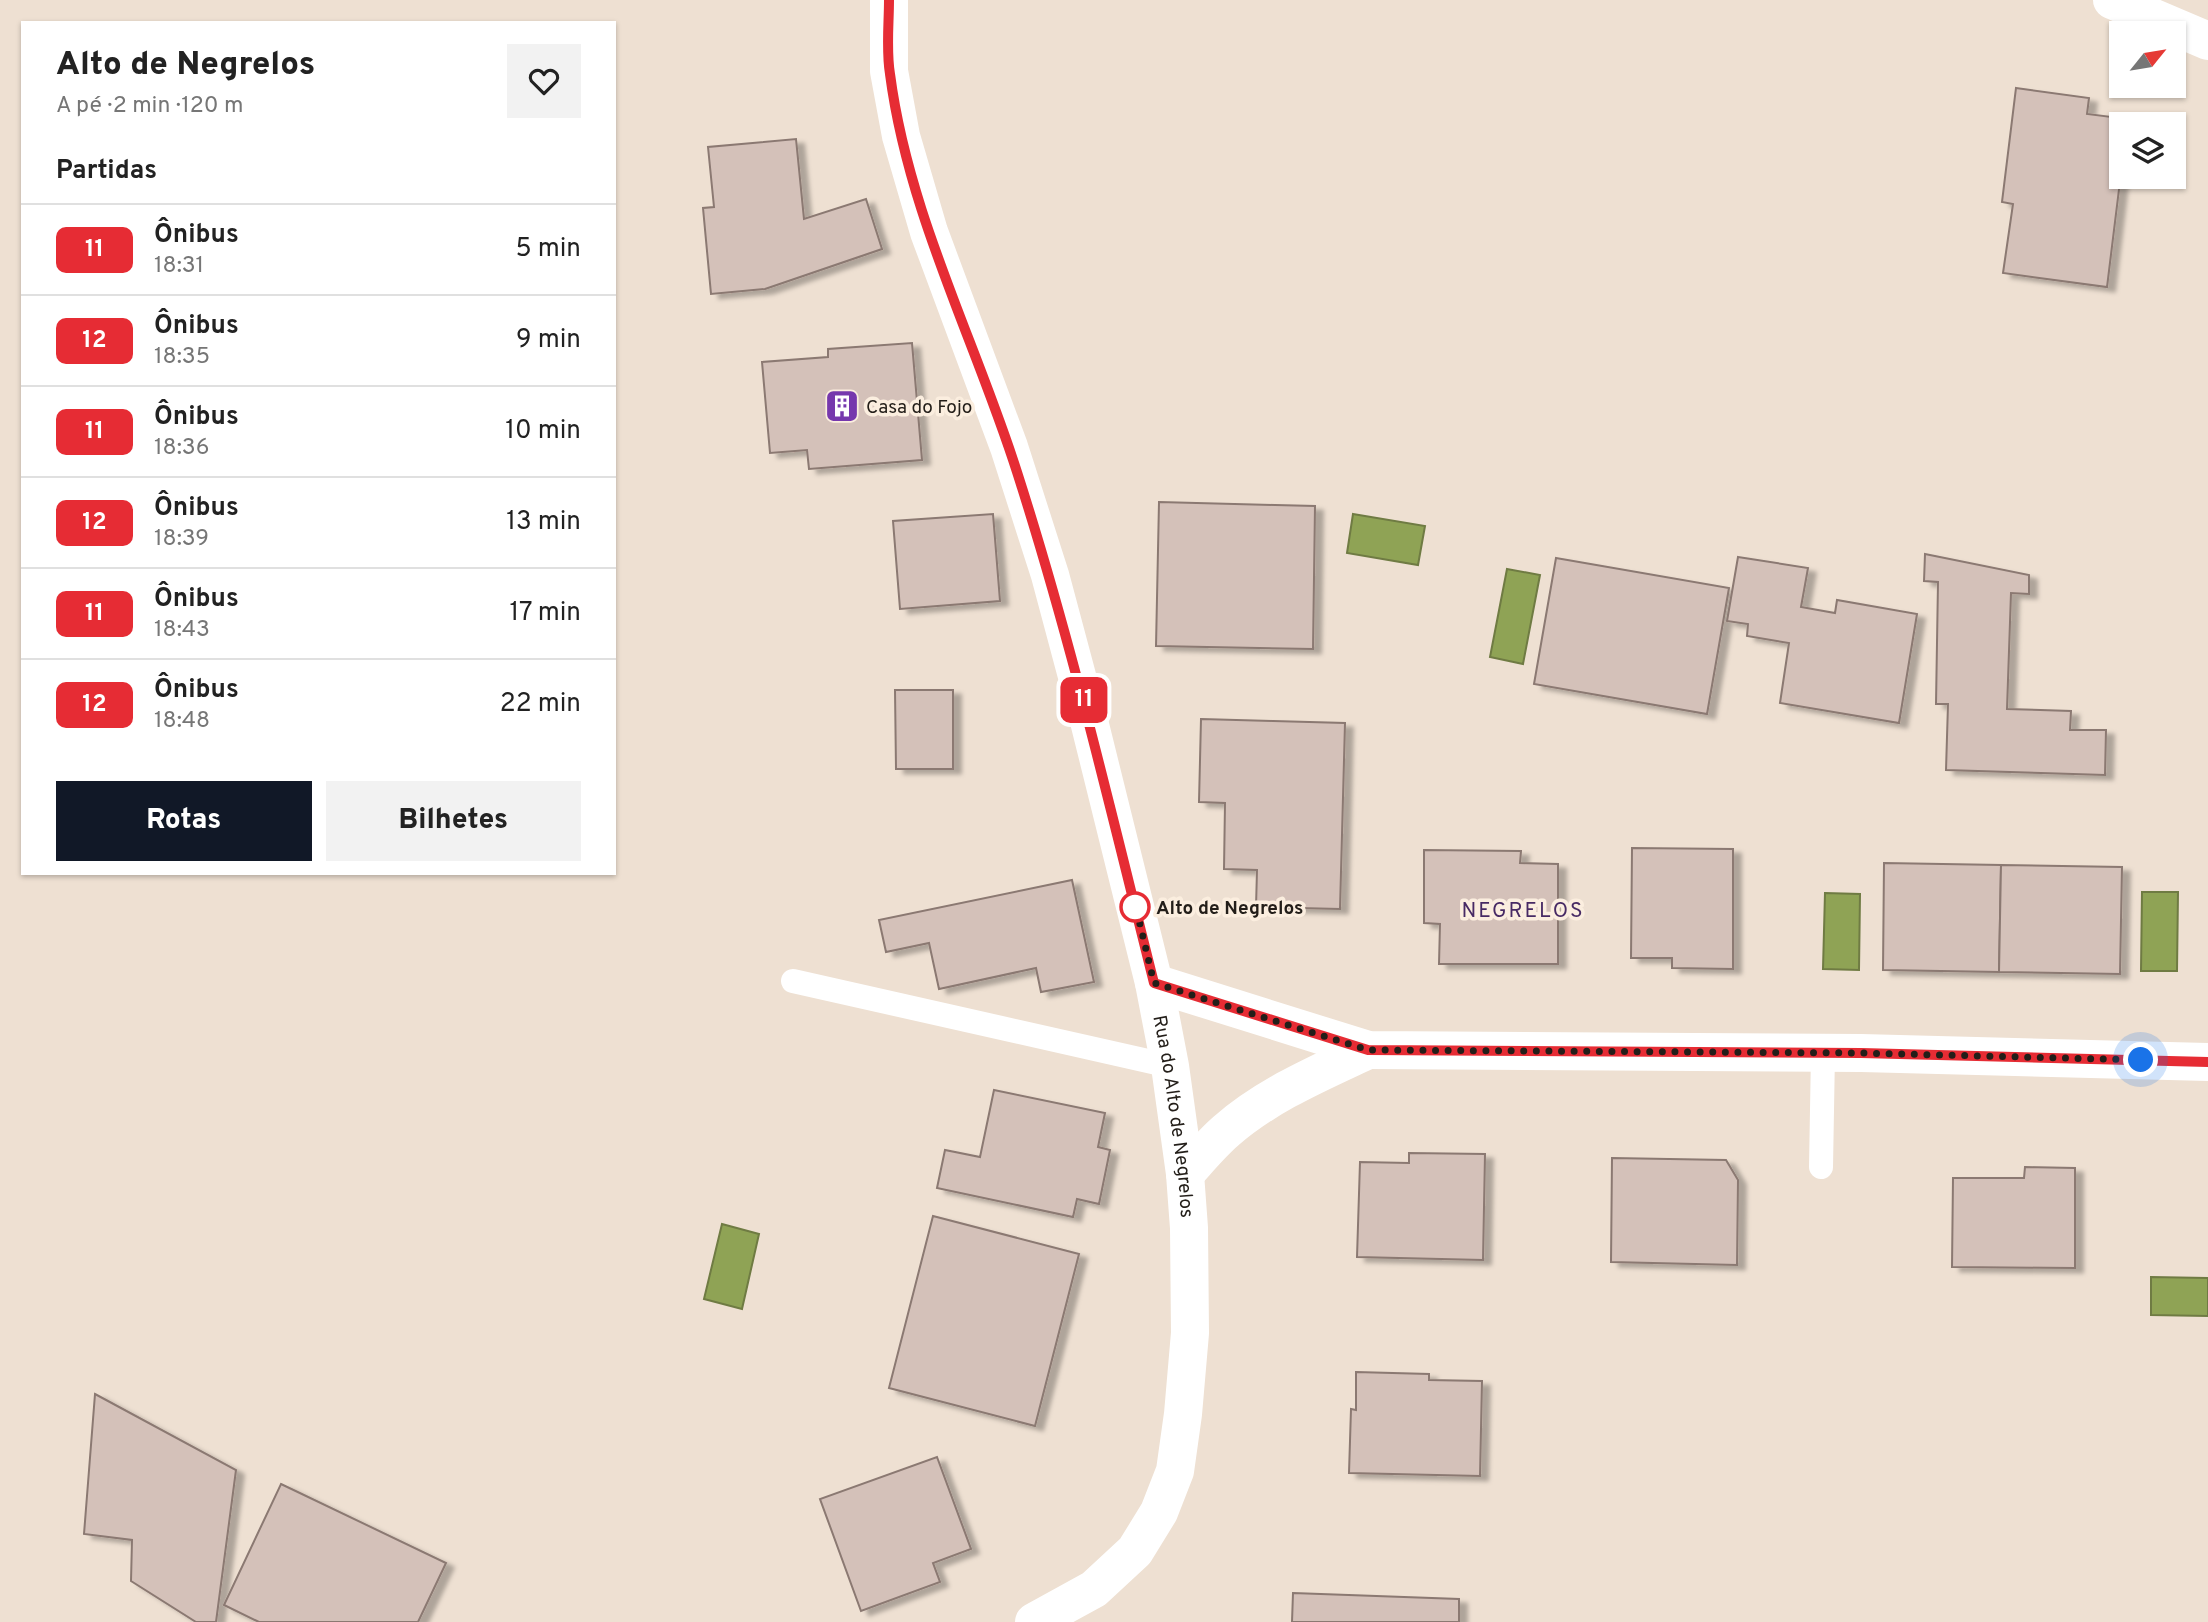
<!DOCTYPE html>
<html lang="pt">
<meta charset="utf-8">
<style>
body{margin:0;font-family:Overpass,sans-serif;background:#f2f2f2;color:#222;height:100vh;display:flex;flex-direction:column;font-size:26px;white-space:nowrap}
*{box-sizing:border-box;margin:0}
p{font-size:23px;color:#767676}
.icon{flex:none;width:38px;height:38px;fill:none;stroke:currentColor;stroke-width:2;stroke-linecap:round;stroke-linejoin:round}
.map{position:relative;flex:1;overflow:hidden}
.sheet{position:absolute;left:21px;top:21px;width:595px;height:854px;display:flex;flex-direction:column;background:#fff;border-radius:0px;box-shadow:0 2px 5px #0004}
.sheet>*{flex:none}
.badge{padding:0 14px;border-radius:10px;font-size:24px;line-height:46px}
.needle{width:46px;rotate:60deg}
.buttons{position:absolute;left:2109px;top:21px;display:grid;gap:14px}
.buttons a{display:grid;place-items:center;width:77px;height:77px;border-radius:0px;background:#fff;box-shadow:0 2px 5px #0004;font-size:35px}
.you{position:absolute;width:35px;height:35px;margin:-18px;border:5px solid #fff;border-radius:50%;background:#1a73e8;box-shadow:0 0 0 10px #1a73e833}
.map>.badge{position:absolute;translate:-50% -50%;box-shadow:0 0 0 4px #fff}
h2{padding:0 35px;font-size:26px;line-height:63px}
.round{display:grid;place-items:center;flex:none;width:74px;height:74px;border-radius:0px;background:#f2f2f2}
.overview{display:flex;align-items:center;justify-content:space-between;height:119px;padding:0 35px}
h1{font-size:33px;font-weight:800;line-height:52px}
.cta{display:flex;gap:14px;margin-top:auto;padding:14px 35px}
.cta a{flex:1;height:80px;border-radius:0px;background:#111827;color:#fff;font-size:28px;font-weight:800;line-height:80px;text-align:center}
.cta a+a{background:#f2f2f2;color:#222}
ul{padding:0;list-style:none}
li{display:flex;align-items:center;gap:21px;height:91px;padding:0 35px;border-top:2px solid #e0e0e0}
li div{flex:1}
li b{display:block;font-size:26px}
li em{font-style:normal}
li .badge{min-width:77px;font-weight:700;text-align:center}
.map>svg:first-child{display:block}
.water{fill:#8fa355;stroke:#6f7b43;stroke-width:2}
.building{fill:#d4c1b9;stroke:#8b7972;stroke-width:2;filter:url(#shadow)}
.lines{fill:none;stroke-linecap:round;stroke-linejoin:round}
.lane{stroke:#fff;stroke-width:24}
.street{stroke:#fff;stroke-width:38}
.secondary{stroke:#fff;stroke-width:38}
.line-casing{stroke:#fff;stroke-width:16}
.line{stroke:#e62c34;stroke-width:10}
.walk{stroke:#231e19;stroke-width:7;stroke-dasharray:0 12.6}
.stop-dot{fill:#fff;stroke:#e62c34;stroke-width:3.5}
.labels{text-anchor:middle;stroke-width:7;stroke-linejoin:round;paint-order:stroke}
.poi-label{font-size:19px;fill:#231e19;stroke:#fbeedf;text-anchor:start}
.stop-label{font-size:19px;font-weight:bold;fill:#231e19;stroke:#fbeedf;text-anchor:start}
.street-label{font-size:19px;fill:#231e19;stroke:#fbeedf}
.neighbourhood-label{font-size:21px;letter-spacing:2px;fill:#472a64;stroke:#fbeedf}
</style>
<div class="map">
<svg width="2208" height="1622" viewBox="0 0 2208 1622">
<defs>
<filter id="shadow"><feDropShadow dx="8" dy="4.5" stdDeviation="2" flood-color="#0004"/></filter>
</defs>
<rect width="100%" height="100%" fill="#eee0d2"/>
<g class="water">
<path d="M1353 514 1425 526 1418 565 1347 553Z"/>
<path d="M1507 569 1540 575 1523 664 1490 657Z"/>
<path d="M2142 892H2178L2177 971H2141Z"/>
<path d="M1825 893 1860 894 1859 970 1823 969Z"/>
<path d="M722 1224 759 1234 742 1309 704 1299Z"/>
<path d="M2151 1277 2208 1278V1316L2151 1315Z"/>
</g>
<g class="building">
<path d="M2016 88 2089 98 2087 114 2128 119 2127 124H2121V173L2107 287 2003 273 2013 204 2002 202Z"/>
<path d="M796 139 804 219 866 199 882 249 765 289 711 294 703 208 714 207 708 147Z"/>
<path d="M912 343 922 460 809 469 807 450 770 453 762 362 828 357V349Z"/>
<path d="M1159 502 1315 506 1313 649 1156 646Z"/>
<path d="M993 514 1000 601 900 609 893 521Z"/>
<path d="M1925 554 2029 575V594L2011 593 2007 709 2071 711 2070 730H2106L2105 775 1946 770 1948 704H1936L1938 582 1924 581Z"/>
<path d="M1738 557 1808 568 1801 607 1835 613 1837 600 1917 614 1899 723 1780 703 1789 643 1747 636 1748 624 1727 621Z"/>
<path d="M1556 558 1729 588 1707 714 1534 684Z"/>
<path d="M895 690H953V769H896Z"/>
<path d="M1201 719 1345 723 1340 909 1256 907 1257 870 1224 869 1225 803 1199 802Z"/>
<path d="M1632 848 1733 849V969L1672 968V958H1631Z"/>
<path d="M1424 850 1521 851 1520 863 1558 864V964H1439L1440 924 1424 923Z"/>
<path d="M1884 863 2001 865 1999 972 1883 970Z"/>
<path d="M2001 865 2122 867 2120 974 1999 972Z"/>
<path d="M1072 880 1094 982 1041 992 1036 968 939 989 929 943 886 952 879 920Z"/>
<path d="M994 1090 1105 1113 1098 1147 1110 1150 1099 1204 1077 1199 1073 1217 937 1188 945 1150 980 1157Z"/>
<path d="M1409 1153 1485 1154 1483 1260 1357 1257 1360 1162 1409 1163Z"/>
<path d="M1612 1158 1726 1160 1738 1180 1737 1265 1611 1262Z"/>
<path d="M2025 1167 2075 1168V1268L1952 1267 1953 1178H2024Z"/>
<path d="M933 1216 1079 1254 1035 1426 889 1388Z"/>
<path d="M1356 1372 1429 1374V1380L1482 1381 1480 1476 1349 1473 1351 1409 1356 1410Z"/>
<path d="M95 1394 236 1470 216 1622H196L131 1581 132 1540 84 1534Z"/>
<path d="M937 1457 971 1549 933 1563 940 1582 861 1611 820 1499Z"/>
<path d="M281 1484 446 1563 418 1622H259L224 1605Z"/>
<path d="M1293 1593 1459 1599V1622H1292Z"/>
</g>
<g class="lines">
<g class="lane">
<path d="M793 981 1170 1066"/>
<path d="M1821 1167 1823 1053"/>
</g>
<path class="street" d="M2112 0 2208 41"/>
<g class="secondary">
<path id="s1" d="M889 0V71L901 136 929 232 1009 447 1050 575 1089 721 1154 983 1170 1066 1185 1174 1189 1228 1190 1333 1183 1414 1175 1471 1159 1512 1135 1551 1094 1589 1034 1622"/>
<path d="M1154 983 1368 1050 1861 1053 2208 1062"/>
<path d="M1185 1174C1198 1160 1211 1144 1226 1131 1267 1095 1319 1073 1368 1050"/>
</g>
</g>
<g class="lines">
<g class="line-casing">
<path id="line" d="M889 0C889 24 886 50 890 74 908 213 975 340 1017 472 1071 640 1111 812 1154 983L1368 1050 1861 1053 2208 1062"/>
</g>
<use href="#line" class="line"/>
<path class="walk" d="M1135 907V903L1154 983 1368 1050 1861 1053 2141 1060"/>
</g>
<defs>
<g id="building-square" transform="scale(1.75)"><rect x="-9" y="-9" width="18" height="18" rx="4" fill="#7638ad" stroke="#fbeedf"/><path d="M-4-6H4V6H1V3H-1V6H-4ZM-2.5-4.3h1.7v1.8h-1.7ZM.8-4.3h1.7v1.8H.8ZM-2.5-1h1.7V.8h-1.7ZM.8-1h1.7V.8H.8Z" fill="#fff"/></g>
</defs>
<g fill-rule="evenodd">
<use href="#building-square" x="842" y="406"/>
</g>
<circle class="stop-dot" cx="1135" cy="907" r="14"/>
<g class="labels">
<g class="poi-label">
<text x="866" y="413">Casa do Fojo</text>
</g>
<g class="stop-label">
<text x="1156" y="914">Alto de Negrelos</text>
</g>
<g class="street-label">
<text dy="7" stroke="none"><textPath href="#s1" startOffset="1157">Rua do Alto de Negrelos</textPath></text>
</g>
<g class="neighbourhood-label">
<text x="1523" y="917">NEGRELOS</text>
</g>
</g>
</svg>
<div class="buttons">
<a><svg class="needle" viewBox="-14 -14 28 28"><path d="M0-13l5 13h-10z" fill="#e53935"/><path d="M0 13l5-13h-10z" fill="#767676"/></svg></a>
<a><svg class="icon" aria-label="layers" viewBox="0 0 24 24"><path d="M12 4l9 5-9 5-9-5zM3 14l9 5 9-5"/></svg></a>
</div>
<div class="you" style="left:2141px;top:1060px"></div>
<b class="badge" style="left:1084px;top:700px;background:#e62c34;color:#fff">11</b>
<section class="sheet">
<div class="overview"><div><h1>Alto de Negrelos</h1><p>A pé · 2 min · 120 m</p></div><a class="round"><svg class="icon" aria-label="heart" viewBox="0 0 24 24"><path d="M12 20l-8-8c-3-5 5-10 8-4 3-6 11-1 8 4z"/></svg></a></div>
<h2>Partidas</h2>
<ul>
<li><span class="badge" style="background:#e62c34;color:#fff">11</span><div><b>Ônibus</b><p>18:31</p></div><em>5 min</em></li>
<li><span class="badge" style="background:#e62c34;color:#fff">12</span><div><b>Ônibus</b><p>18:35</p></div><em>9 min</em></li>
<li><span class="badge" style="background:#e62c34;color:#fff">11</span><div><b>Ônibus</b><p>18:36</p></div><em>10 min</em></li>
<li><span class="badge" style="background:#e62c34;color:#fff">12</span><div><b>Ônibus</b><p>18:39</p></div><em>13 min</em></li>
<li><span class="badge" style="background:#e62c34;color:#fff">11</span><div><b>Ônibus</b><p>18:43</p></div><em>17 min</em></li>
<li><span class="badge" style="background:#e62c34;color:#fff">12</span><div><b>Ônibus</b><p>18:48</p></div><em>22 min</em></li>
</ul>
<div class="cta"><a>Rotas</a><a>Bilhetes</a></div>
</section>
</div>
